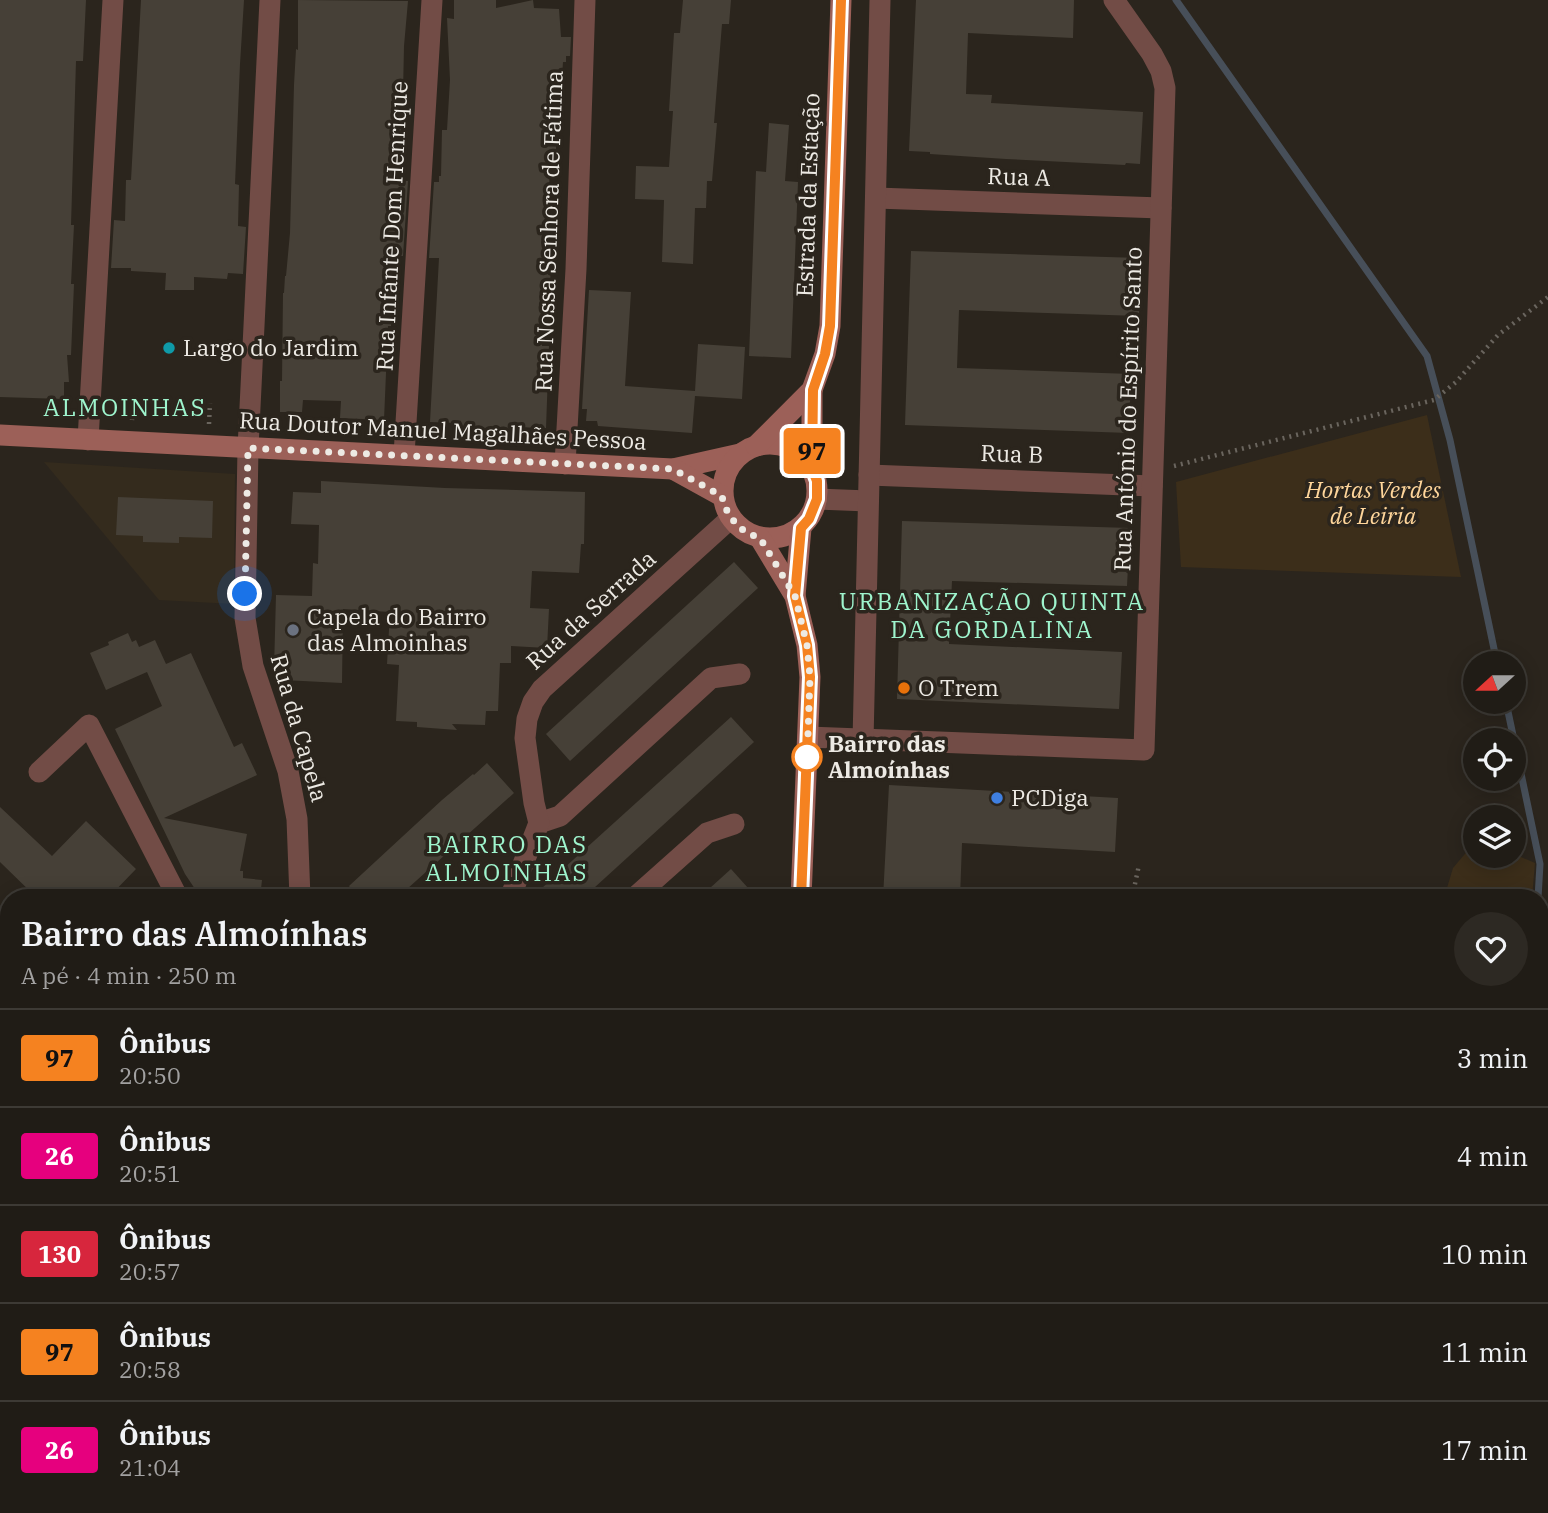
<!DOCTYPE html>
<html lang="pt">
<meta charset="utf-8">
<style>
body{margin:0;font-family:"IBM Plex Serif",serif;background:#2d2923;color:#f1f3f6;height:100vh;display:flex;flex-direction:column;font-size:26px;white-space:nowrap}
*{box-sizing:border-box;margin:0}
p{font-size:23px;color:#a2a1a1}
.icon{flex:none;width:38px;height:38px;fill:none;stroke:currentColor;stroke-width:2;stroke-linecap:round;stroke-linejoin:round}
.map{position:relative;flex:1;overflow:hidden}
.panel{position:absolute;left:0px;top:889px;width:1549px;height:625px;display:flex;flex-direction:column;background:#201c16;border-radius:28px 28px 0 0;box-shadow:0 4px 18px #0003,0 0 0 2px #3d3a35}
.panel>*{flex:none}
.badge{padding:0 14px;border-radius:5px;font-size:24px;line-height:46px}
.needle{width:46px;rotate:249deg}
.fabs{position:absolute;left:1463px;top:651px;display:grid;gap:14px}
.fabs a{display:grid;place-items:center;width:63px;height:63px;border-radius:50%;background:#201c16;box-shadow:0 4px 18px #0003,0 0 0 2px #3d3a35;font-size:35px}
.you{position:absolute;width:35px;height:35px;margin:-18px;border:5px solid #fff;border-radius:50%;background:#1a73e8;box-shadow:0 0 0 10px #1a73e833}
.map>.badge{position:absolute;translate:-50% -50%;box-shadow:0 0 0 4px #fff}
.round{display:grid;place-items:center;flex:none;width:74px;height:74px;border-radius:37px;background:#2d2923}
.head{display:flex;align-items:center;justify-content:space-between;height:119px;padding:0 21px}
h1{font-size:33px;font-weight:600;line-height:52px}
ul{padding:0;list-style:none}
li{display:flex;align-items:center;gap:21px;height:98px;padding:0 21px;border-top:2px solid #3d3a35}
li div{flex:1}
li b{display:block;font-size:26px}
li em{font-style:normal}
li .badge{min-width:77px;font-weight:700;text-align:center}
.map>svg:first-child{display:block}
.commercial{fill:#342c1c}
.built{fill:#342b1d}
.green{fill:#3c2e1a}
.lines{fill:none;stroke-linecap:round;stroke-linejoin:round}
.stream{stroke:#474f59;stroke-width:7}
.building{fill:#464037}
.path{stroke:#6a655e;stroke-width:4.5;stroke-dasharray:2 5;stroke-linecap:butt}
.lane{stroke:#724c46;stroke-width:12}
.street{stroke:#724c46;stroke-width:21}
.secondary{stroke:#9c6058;stroke-width:21}
.line-casing{stroke:#fff;stroke-width:16}
.line{stroke:#f58220;stroke-width:10}
.walk{stroke:#edeae4;stroke-width:7;stroke-dasharray:0 12.6}
.culture-dot{fill:#0f9aa8;stroke:#2b251d;stroke-width:2.5}
.worship-dot{fill:#6b7280;stroke:#2b251d;stroke-width:2.5}
.food-dot{fill:#e8710a;stroke:#2b251d;stroke-width:2.5}
.stop-dot{fill:#fff;stroke:#f58220;stroke-width:3.5}
.shop-dot{fill:#3f7fe0;stroke:#2b251d;stroke-width:2.5}
.labels{text-anchor:middle;stroke-width:7;stroke-linejoin:round;paint-order:stroke}
.street-label{font-size:23px;fill:#edeae4;stroke:#2b251d}
.poi-label{font-size:23px;fill:#edeae4;stroke:#2b251d;text-anchor:start}
.park-label{font-size:23px;font-style:italic;fill:#ffd69b;stroke:#2b251d}
.stop-label{font-size:23px;font-weight:bold;fill:#edeae4;stroke:#2b251d;text-anchor:start}
.neighbourhood-label{font-size:24px;letter-spacing:2px;fill:#9ff5ce;stroke:#2b251d}
</style>
<div class="map">
<svg width="1548" height="1513" viewBox="0 0 1548 1513">
<rect width="100%" height="100%" fill="#2b251d"/>
<path class="commercial" d="M365 1505H767V1513H366Z"/>
<path class="built" d="M44 462 235 474 234 604 159 600Z"/>
<g class="green">
<path d="M1427 415 1461 577 1181 567 1176 482Z"/>
<path d="M1475 842V856H1514V854L1535 863 1532 898H1444L1453 868Z"/>
<path d="M9 1326V1411L0 1420V1335Z"/>
</g>
<g class="lines">
<g class="stream">
<path d="M1176 0 1427 356 1450 440 1497 663"/>
<path d="M1506 702 1540 864 1538 898"/>
<path d="M1540 1254 1548 1276"/>
</g>
</g>
<g class="building">
<path d="M0 0H86L83 61H76L71 225H74L71 284H74L71 355H67L69 382H64V399L0 397Z"/>
<path d="M141 0H244L240 64 235 184 239 185 238 226 246 227 243 274 228 273 227 279 194 277V290H165L166 273 131 271V268H111L114 220 125 221 126 180H131Z"/>
<path d="M298 0 408 1 404 46 402 140H400L398 177 403 178V181H408L403 256H393L391 326H388L384 420 340 418 341 401 303 400 302 412H280V381H282L283 293H284L285 276H286L290 233 294 85 296 49 298 50Z"/>
<path d="M454 0H496V8L533 0 534 8 559 9 561 37H571L570 56H566V62H563L561 92H555L554 130H556V158L550 157 548 230H549L548 246H551L550 292 548 307H544L542 346H549L546 428 513 427 514 438H493L494 430 458 429V423L430 422 439 258H429L434 182H439V176H441L442 130H447L450 80 447 18 454 19Z"/>
<path d="M683 0H731L729 24H722L714 123H717L712 181H707L706 208H695L693 264 662 262 664 200 635 199 636 166 669 167 673 111H669L674 33H680Z"/>
<path d="M916 0H1074L1073 38 968 33 966 94 992 95 991 103 1143 112 1140 164 1126 163 1125 165 1006 159 930 154V152L909 151Z"/>
<path d="M769 123 789 125 785 181 798 182 791 358 749 356 756 171 766 172Z"/>
<path d="M911 251 1140 258 1139 316 959 310 957 368 1131 374 1129 433 905 425Z"/>
<path d="M589 290 631 292 625 386 695 391 698 344 745 347 742 399 695 396 692 433 598 426 597 421H586L587 409H582Z"/>
<path d="M321 481 445 488 585 492 584 544H581L579 573 532 571 530 608 549 609 547 648 511 646V663H500L498 711H486L485 725 452 724 457 730 417 727V722L396 721 399 665 387 664 390 612 343 609 342 683 283 680 274 669 276 595 312 596 313 563 318 564 319 525 291 524 293 492 321 493Z"/>
<path d="M118 497 213 501 212 538 179 537V543L143 542V536L116 535Z"/>
<path d="M902 521 1130 528 1127 586 952 581 949 644 1122 652 1119 709 897 699Z"/>
<path d="M734 562 758 588 570 761 546 734Z"/>
<path d="M128 633 132 642 136 640 139 647 155 640 166 664 191 653 234 747 242 743 257 775 164 818 247 834 240 871H243V878L262 880 260 898H201L185 874 115 729 162 706 147 672 106 690 90 653 109 645 108 642Z"/>
<path d="M731 717 754 742 662 826 583 898H531Z"/>
<path d="M487 763 514 793 397 898H358L349 886 442 800 473 774 474 775Z"/>
<path d="M889 785 1118 798 1115 852 962 843 960 898H883Z"/>
<path d="M0 807 52 856 86 821 136 869 108 898H37L0 862Z"/>
<path d="M731 869 757 898H699Z"/>
</g>
<g class="lines">
<g class="path">
<path d="M132 420 134 400"/>
<path d="M209 424 210 403"/>
<path d="M1174 466 1434 400 1456 382 1498 335 1548 297"/>
<path d="M1132 898 1139 865"/>
<path d="M1540 1238 1548 1235"/>
</g>
<path class="lane" d="M748 1513V1505"/>
<g class="street">
<path d="M270 0 248 448 245 618 253 666 288 771 297 819 300 898"/>
<path d="M876 198 1161 208"/>
<path d="M88 440 113 0"/>
<path d="M404 455 432 0"/>
<path d="M565 464 576 269 585 0"/>
<path d="M869 475 1152 486"/>
<path d="M817 499 868 501"/>
<path d="M808 737 1144 750 1165 88 1161 71 1152 54 1114 0"/>
<path d="M863 741 880 0"/>
<path d="M39 772 89 725 178 898"/>
<path d="M539 823 560 816 711 678 740 674"/>
<path d="M510 898 539 823 534 803 525 738 527 719 533 702 542 689 731 518"/>
<path d="M634 898 707 833 734 824"/>
<path d="M0 1071 9 1076"/>
<path d="M169 1505 171 1513"/>
<path d="M1132 1513 1140 1505"/>
</g>
<g class="secondary">
<path d="M0 435 673 469 740 454"/>
<circle cx="770" cy="491" r="47"/>
<path d="M756 446 812 390 825 354 830 326 841 0"/>
<path d="M812 468V390"/>
<path d="M673 469 722 496"/>
<path d="M760 538 795 596 807 645 810 677 801 898"/>
<path d="M795 596 801 528"/>
<path d="M784 1513V1505"/>
</g>
</g>
<g class="lines">
<g class="line-casing">
<path id="line" d="M801 898 810 677 807 645 795 596 801 528 809 519 817 499V481L812 468 813 390 825 354 830 326 841 0"/>
</g>
<use href="#line" class="line"/>
<path class="walk" d="M245 594 248 448 673 469 722 496 724 505 731 518 745 532 760 538 795 596 807 645 810 677 807 763V757"/>
</g>
<circle class="culture-dot" cx="169" cy="348" r="7"/>
<circle class="worship-dot" cx="293" cy="630" r="7"/>
<circle class="food-dot" cx="904" cy="688" r="7"/>
<circle class="stop-dot" cx="807" cy="757" r="14"/>
<circle class="shop-dot" cx="997" cy="798" r="7"/>
<g class="labels">
<g class="street-label">
<text transform="translate(1019 177) rotate(2)" y="8">Rua A</text>
<text transform="translate(808 195) rotate(-88)" y="8">Estrada da Estação</text>
<text transform="translate(392 226) rotate(-87)" y="8">Rua Infante Dom Henrique</text>
<text transform="translate(549 231) rotate(-88)" y="8">Rua Nossa Senhora de Fátima</text>
<text transform="translate(1128 409) rotate(-88)" y="8">Rua António do Espírito Santo</text>
<text transform="translate(443 431) rotate(3)" y="8">Rua Doutor Manuel Magalhães Pessoa</text>
<text transform="translate(1012 454) rotate(2)" y="8">Rua B</text>
<text transform="translate(591 610) rotate(-42)" y="8">Rua da Serrada</text>
<text transform="translate(299 728) rotate(74)" y="8">Rua da Capela</text>
</g>
<g class="poi-label">
<text x="183" y="356">Largo do Jardim</text>
<text x="307" y="625">Capela do Bairro<tspan x="307" dy="26">das Almoinhas</tspan></text>
<text x="918" y="696">O Trem</text>
<text x="1011" y="806">PCDiga</text>
</g>
<g class="park-label">
<text x="1373" y="498">Hortas Verdes<tspan x="1373" dy="26">de Leiria</tspan></text>
</g>
<g class="stop-label">
<text x="828" y="752">Bairro das<tspan x="828" dy="26">Almoínhas</tspan></text>
</g>
<g class="neighbourhood-label">
<text x="125" y="416">ALMOINHAS</text>
<text x="992" y="610">URBANIZAÇÃO QUINTA<tspan x="992" dy="28">DA GORDALINA</tspan></text>
<text x="507" y="853">BAIRRO DAS<tspan x="507" dy="28">ALMOINHAS</tspan></text>
</g>
</g>
</svg>
<div class="fabs">
<a><svg class="needle" viewBox="-14 -14 28 28"><path d="M0-13l5 13h-10z" fill="#e53935"/><path d="M0 13l5-13h-10z" fill="#a2a1a1"/></svg></a>
<a><svg class="icon" aria-label="locate" viewBox="0 0 24 24"><circle cx="12" cy="12" r="6"/><path d="M12 2v4M12 18v4M2 12h4M18 12h4"/></svg></a>
<a><svg class="icon" aria-label="layers" viewBox="0 0 24 24"><path d="M12 4l9 5-9 5-9-5zM3 14l9 5 9-5"/></svg></a>
</div>
<div class="you" style="left:245px;top:594px"></div>
<b class="badge" style="left:812px;top:451px;background:#f58220;color:#111">97</b>
<section class="panel">
<div class="head"><div><h1>Bairro das Almoínhas</h1><p>A pé · 4 min · 250 m</p></div><a class="round"><svg class="icon" aria-label="heart" viewBox="0 0 24 24"><path d="M12 20l-8-8c-3-5 5-10 8-4 3-6 11-1 8 4z"/></svg></a></div>
<ul>
<li><span class="badge" style="background:#f58220;color:#111">97</span><div><b>Ônibus</b><p>20:50</p></div><em>3 min</em></li>
<li><span class="badge" style="background:#e6007e;color:#fff">26</span><div><b>Ônibus</b><p>20:51</p></div><em>4 min</em></li>
<li><span class="badge" style="background:#d7263d;color:#fff">130</span><div><b>Ônibus</b><p>20:57</p></div><em>10 min</em></li>
<li><span class="badge" style="background:#f58220;color:#111">97</span><div><b>Ônibus</b><p>20:58</p></div><em>11 min</em></li>
<li><span class="badge" style="background:#e6007e;color:#fff">26</span><div><b>Ônibus</b><p>21:04</p></div><em>17 min</em></li>
</ul>
</section>
</div>
